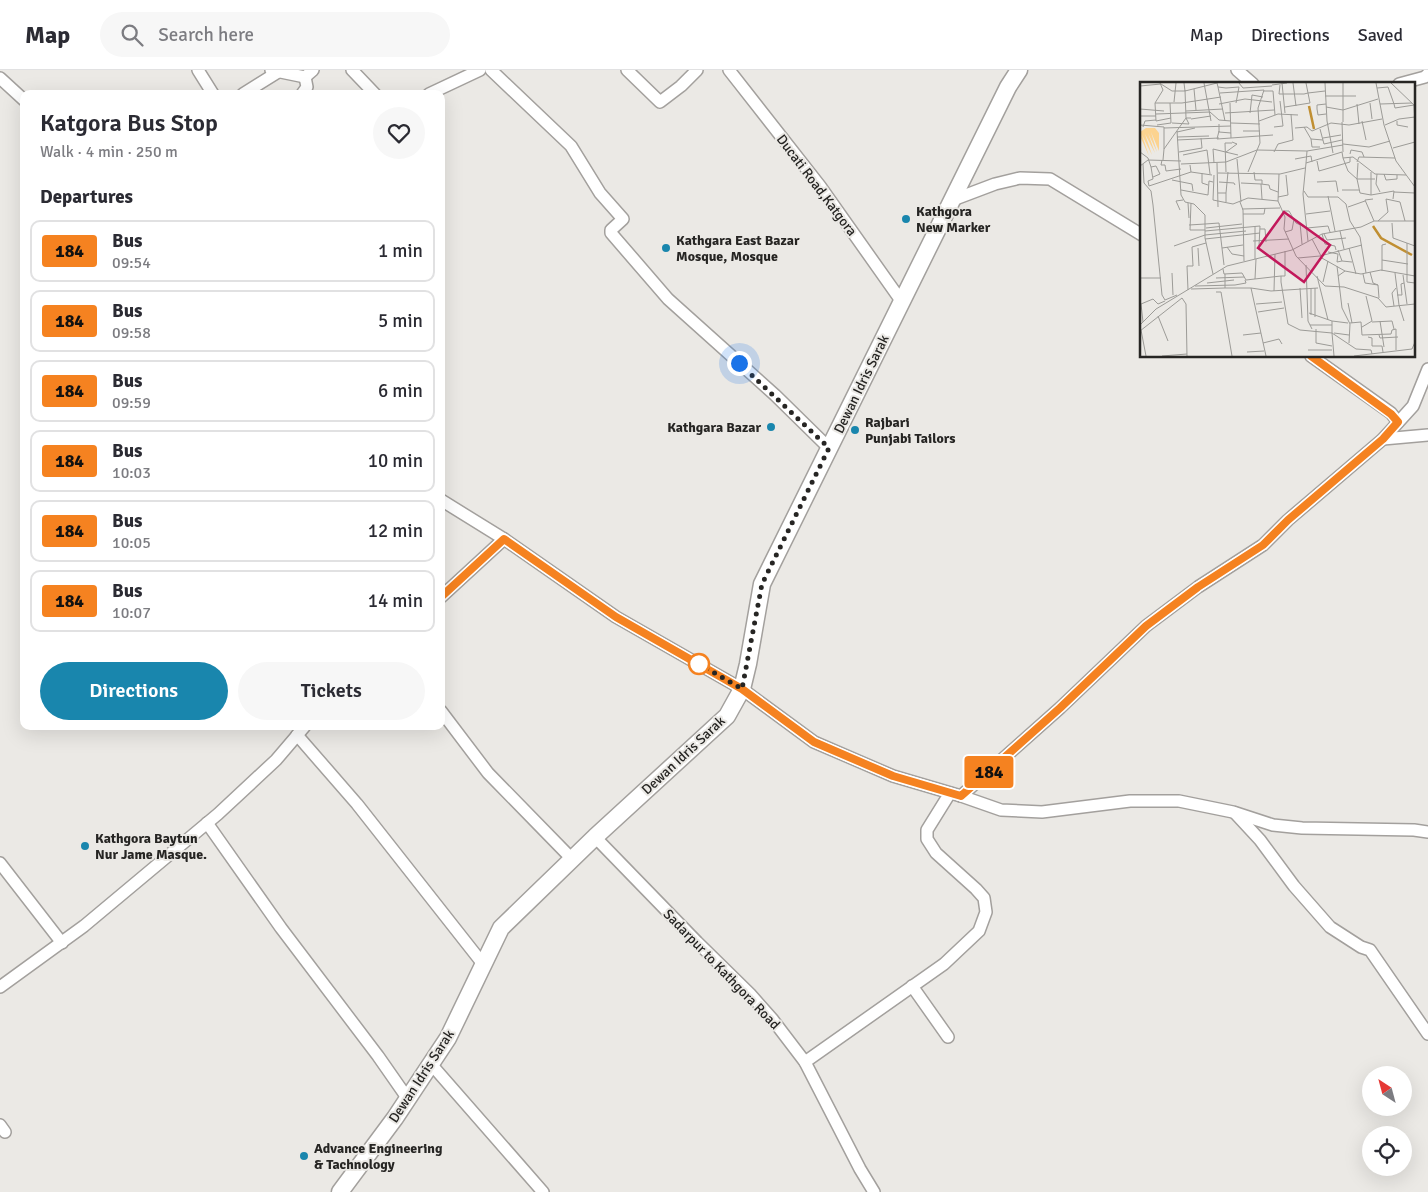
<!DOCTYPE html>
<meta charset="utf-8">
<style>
body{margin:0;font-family:Signika,sans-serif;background:#f7f7f7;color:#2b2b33;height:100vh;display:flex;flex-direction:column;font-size:19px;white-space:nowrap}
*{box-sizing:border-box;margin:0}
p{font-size:16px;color:#7c7c81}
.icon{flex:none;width:28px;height:28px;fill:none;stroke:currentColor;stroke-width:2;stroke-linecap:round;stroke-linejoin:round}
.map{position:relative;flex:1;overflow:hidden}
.details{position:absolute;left:20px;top:20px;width:425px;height:640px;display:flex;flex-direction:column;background:#fff;border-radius:10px;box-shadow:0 5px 20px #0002}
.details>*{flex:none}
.badge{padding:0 10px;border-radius:4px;font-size:18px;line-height:32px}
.needle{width:32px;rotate:324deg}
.controls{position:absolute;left:1362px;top:996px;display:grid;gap:10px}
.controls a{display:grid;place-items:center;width:50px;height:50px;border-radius:50%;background:#fff;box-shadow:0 5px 20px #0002;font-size:25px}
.you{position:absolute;width:25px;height:25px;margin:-12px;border:4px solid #fff;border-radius:50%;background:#1a73e8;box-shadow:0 0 0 8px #1a73e833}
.map>.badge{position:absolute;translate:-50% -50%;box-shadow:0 0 0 2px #fff}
h2{padding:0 20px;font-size:19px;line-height:45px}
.round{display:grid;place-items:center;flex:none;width:52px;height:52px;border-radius:26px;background:#f7f7f7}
.headline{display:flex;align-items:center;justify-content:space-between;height:85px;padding:0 20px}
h1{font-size:24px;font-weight:600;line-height:38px}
.primary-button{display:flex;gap:10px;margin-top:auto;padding:10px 20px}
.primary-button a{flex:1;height:58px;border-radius:30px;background:#1986ad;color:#fff;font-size:20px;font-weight:600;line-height:58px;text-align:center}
.primary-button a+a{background:#f7f7f7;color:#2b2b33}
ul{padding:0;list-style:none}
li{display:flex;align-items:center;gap:15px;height:62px;margin:0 10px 8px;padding:0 10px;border:2px solid #e1e1e2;border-radius:10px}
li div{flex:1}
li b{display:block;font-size:19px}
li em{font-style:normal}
li .badge{min-width:55px;font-weight:700;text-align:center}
header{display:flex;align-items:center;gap:30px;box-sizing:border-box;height:70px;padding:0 25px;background:#fff;border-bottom:1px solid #e1e1e2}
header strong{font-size:24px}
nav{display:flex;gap:28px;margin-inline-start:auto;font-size:18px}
.search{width:350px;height:45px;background:#f7f7f7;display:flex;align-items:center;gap:12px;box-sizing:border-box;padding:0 18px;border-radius:28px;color:#7c7c81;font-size:19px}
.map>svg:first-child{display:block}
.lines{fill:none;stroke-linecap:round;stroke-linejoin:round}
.minor-casing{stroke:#a3a09d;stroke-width:14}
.secondary-casing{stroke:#a3a09d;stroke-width:19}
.minor{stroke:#fff;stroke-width:11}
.secondary{stroke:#fff;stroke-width:16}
.line-casing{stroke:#fff;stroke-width:11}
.line{stroke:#f58220;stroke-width:8}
.walk{stroke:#262523;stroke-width:5;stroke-dasharray:0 9}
.poi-dot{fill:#1986ad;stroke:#ebe9e5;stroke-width:2}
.stop-dot{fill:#fff;stroke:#f58220;stroke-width:2.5}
.labels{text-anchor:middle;stroke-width:4;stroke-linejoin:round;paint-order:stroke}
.street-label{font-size:14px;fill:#262523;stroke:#ebe9e5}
.poi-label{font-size:14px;font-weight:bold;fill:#262523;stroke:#ebe9e5;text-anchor:start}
.inset-river{fill:none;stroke:#c08f32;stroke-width:2.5}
.inset-road{fill:none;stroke:#9c9b97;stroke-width:1}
.view{fill:#c2185b;fill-opacity:0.15;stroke:#c2185b;stroke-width:2.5}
.inset-edge{fill:none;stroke:#262523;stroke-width:2.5}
</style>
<header>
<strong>Map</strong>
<div class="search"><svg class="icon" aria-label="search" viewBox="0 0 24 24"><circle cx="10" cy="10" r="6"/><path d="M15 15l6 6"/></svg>Search here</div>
<nav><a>Map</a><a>Directions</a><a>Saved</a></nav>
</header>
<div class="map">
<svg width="1428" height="1122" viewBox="0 0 1428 1122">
<rect width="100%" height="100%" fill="#ebe9e5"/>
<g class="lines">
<g class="minor-casing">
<g id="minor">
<path d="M198 0 213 24"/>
<path d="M271 0 305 7 313 0"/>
<path d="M352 0 375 24"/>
<path d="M491 0 571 76 600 123 623 149 611 160V163L668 229 775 325 829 378"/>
<path d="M627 0 660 32 681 16 697 0"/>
<path d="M729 0 820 116 902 232"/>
<path d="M1237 0 1253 14"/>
<path d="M0 8 24 30"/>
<path d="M1399 14 1425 7 1428 4"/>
<path d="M243 24 278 2"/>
<path d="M302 24 307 17 305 7"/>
<path d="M429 24 480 0"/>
<path d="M950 131 995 114 1020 108 1050 109 1142 165"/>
<path d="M1311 286 1391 343 1398 352"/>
<path d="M1383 369 1428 365"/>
<path d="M441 430 504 469 616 547 742 619 814 672 893 706 961 726 1001 740 1042 742 1130 731H1179L1233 742 1273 755 1302 758 1414 760 1428 762"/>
<path d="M441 527 504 469"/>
<path d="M441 641 488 703 572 789"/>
<path d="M297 665 357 734 483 894"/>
<path d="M961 726 1060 638 1146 556 1198 517 1263 475 1288 450 1383 369 1413 336 1428 299"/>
<path d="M1235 743 1260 770 1294 816 1330 857 1361 877 1370 880 1428 964"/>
<path d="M207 753 281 858 378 986 408 1029"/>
<path d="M595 767 697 872 750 924 773 950 805 992 860 1099 874 1122"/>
<path d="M0 793 62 873"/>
<path d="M912 916 948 967"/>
<path d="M0 917 84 856 218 744 276 690 305 656"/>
<path d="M805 992 944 894 979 861 986 842 984 828 976 819 936 783 927 769V760L950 723"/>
<path d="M431 994 543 1122"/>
<path d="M0 1055 5 1062"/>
</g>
</g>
<g class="secondary-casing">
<path id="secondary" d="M340 1122 395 1048 448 968 501 858 595 767 727 646 742 619 748 594 762 514 1008 17 1019 0"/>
</g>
<use href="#minor" class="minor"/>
<use href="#secondary" class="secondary"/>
</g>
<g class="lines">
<g class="line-casing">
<path id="line" d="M441 527 504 469 616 547 742 619 814 672 893 706 961 726 1060 638 1146 556 1198 517 1263 475 1288 450 1383 369 1398 352 1391 344 1311 286"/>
</g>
<use href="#line" class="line"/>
<path class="walk" d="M699 594 742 619 762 514 829 378 739 293"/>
</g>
<g class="poi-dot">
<circle cx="906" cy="149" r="5"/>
<circle cx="666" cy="178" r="5"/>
<circle cx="771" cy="357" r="5"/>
<circle cx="855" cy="360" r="5"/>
<circle cx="85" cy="776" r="5"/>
<circle cx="304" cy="1086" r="5"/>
</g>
<circle class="stop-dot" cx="699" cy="594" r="10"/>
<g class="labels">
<g class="street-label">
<text transform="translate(817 115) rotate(53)" y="5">Ducati Road,Katgora</text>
<text transform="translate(861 314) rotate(-64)" y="5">Dewan Idris Sarak</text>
<text transform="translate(683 685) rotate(-43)" y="5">Dewan Idris Sarak</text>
<text transform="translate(722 899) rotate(46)" y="5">Sadarpur to Kathgora Road</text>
<text transform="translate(421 1006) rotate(-57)" y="5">Dewan Idris Sarak</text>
</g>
<g class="poi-label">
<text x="916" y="146">Kathgora<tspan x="916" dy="16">New Marker</tspan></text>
<text x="676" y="175">Kathgara East Bazar<tspan x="676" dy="16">Mosque, Mosque</tspan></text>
<text x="865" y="357">Rajbari<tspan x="865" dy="16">Punjabi Tailors</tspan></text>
<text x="761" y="362" text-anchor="end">Kathgara Bazar</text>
<text x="95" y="773">Kathgora Baytun<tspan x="95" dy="16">Nur Jame Masque.</tspan></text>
<text x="314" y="1083">Advance Engineering<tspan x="314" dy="16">&amp; Tachnology</tspan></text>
</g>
</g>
<g transform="translate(1140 12)">
<rect width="275" height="275" fill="#ebe9e5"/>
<path d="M6 46H15L19 51V69L11 50 17 70 8 51 15 71 5 52 12 73 2 53 9 74 0 54V50Z" fill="#fcd38f"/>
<path class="inset-river" d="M169 24 174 47M233 144 241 156 272 173"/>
<path class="inset-road" d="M20 1 23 8 15 21 16 39 31 36M64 1 71 39M77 1 78 5 86 6 99 5 96 21M99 1 103 6 132 4M142 1 145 31M153 1 156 24M185 1 187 39 193 71M236 1 244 43 256 79 275 105M251 1 275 24M132 3 147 1M140 3 139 12H164L168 11 166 1M0 4 21 2 32 9H45L44 1M78 5 85 39M237 6 248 5 254 22M54 7 56 28M45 9 77 1M124 9H133L135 33M80 11 124 8 118 26 120 61 108 90M185 14H216M34 20 36 1M15 21H42L81 15M90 21 91 56M230 21 232 37M79 22 105 17 132 20M186 22 177 23V27L178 33 186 32M217 22 219 42M240 22 272 21M254 22 255 26 274 23M274 23 275 40M145 25 170 21 168 11 185 9M186 25 203 28 238 17M0 27 24 29M46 29 83 27M85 31 134 28M110 31 112 13 123 15M16 32 70 30 79 38 91 39M0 34H16M51 37 71 34M119 39 138 32 158 33M222 39 226 58M257 39V43L268 45M202 40 203 70M203 40V1M32 41 49 42 46 36H51M91 41 120 42M79 42V50L91 51M0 43 24 45V67M17 43 31 41 30 21M245 43 259 37 275 35M3 45 5 39 16 38M134 45 143 44 140 19M164 45 171 57 183 58M24 46 91 44M155 46 167 45 172 49 191 41 209 43 242 37M180 47 184 62 202 58M37 49 41 113 45 120 54 122 65 133V156L73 192M79 49 77 57 133 53M103 49H120M37 50 55 46M37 55 69 54M183 56 201 53M171 57 172 65H180M37 58 79 56M203 62 229 65 250 59M253 66 275 60M0 70 8 76 11 85 13 97 8 99 9 104 51 90M39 70 62 66 61 56M86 70 97 62 92 60M134 70 138 62 153 58 151 32M210 72 211 68 222 70 224 75M43 73 67 68 70 92M203 76 208 89 217 97 220 111 231 113 254 109 253 117M97 77 101 120M155 77 171 74 172 80M22 78 21 83H25L26 89 41 87M23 78 24 67 46 36 45 8M177 79 179 89 210 80V75M217 80 219 75 255 76M74 81 73 67 98 73M77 81 78 125M166 81 167 69 203 63M218 81 217 97H235M3 82 4 101 11 109 13 123 22 213 25 218 37 213M41 82 86 80 117 68 167 69M50 83 51 90 72 93M0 84 8 78 41 79M11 85 16 84 20 92 13 95M86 90 85 61H92M114 90 115 98H122V102M231 90V113M62 91V101L68 103M78 91 140 92 165 86M139 92 138 119 145 135 144 147 156 174 185 204 204 205 238 216 246 225 275 222M237 92 236 102 240 110M244 92 246 98 257 97V93M74 93 73 118 93 122 108 116 138 119M32 98 52 102 53 109M79 100 94 101 95 103M177 100 196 99 198 110M101 101 121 102 122 117M121 102 129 103 130 107 138 110M41 108 68 113M202 108H219M164 109 168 115H198L206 122 210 139 220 155 226 191M254 110 275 111M78 111H86V120M86 111 88 90M68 113 69 99 73 100M188 114 195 149M138 115 148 113 146 93M233 117 225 118 234 139M100 120 103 128 104 179M48 121 49 136M51 121 50 148H65M208 125 225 119M102 127 140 126M40 128 36 119 43 118M144 129H149L156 141 167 146M103 132H124L125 126M166 132 190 129M238 139 248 130 246 117 260 120 265 139M160 141 162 162M252 141 253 156 275 164M65 142 79 141 84 183M49 143 65 142M115 144V177M66 146 102 142M167 146 188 144 190 150M120 147H125L126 160M65 149 120 144 119 164M200 149 204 167M145 150 152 148 154 137M182 152 185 162 195 164 196 168M184 152 187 158 206 156M65 153 106 149M65 157 120 151M172 157 181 174M113 159 149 157M168 159 163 112 166 81 202 70 203 76 213 75 235 92 266 93M267 161V200L275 201M34 164 65 153M87 165 92 172 104 174M58 166 59 184M82 166 103 163M209 166 216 192M198 168 202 179 212 180M145 169V194H141V200L148 242 160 248 192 251 194 274M188 170 198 172 197 180 202 179M180 175 205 189M158 176 180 174 222 163M242 178 268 182M166 183 168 239 172 247M197 184 202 226 210 242 209 261M83 187 84 192 102 191 106 198 141 194M242 189V163L246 162M230 190 233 201 238 203 239 216M32 191 33 213M255 191 259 223M85 192V206H111L126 274M223 192 225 201 238 203M263 193 267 222M177 194 188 238M198 194 205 189 221 192 241 188 275 194M0 196H21M76 196 104 195M115 197 116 177M183 200 188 179M67 201 94 198M55 204 95 203 106 201 105 198M111 206 131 209 178 206M160 206 162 236M51 207 85 206M48 208 47 184H53L52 165 66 161M134 209 135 172M76 210H81L92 274M257 213H262L261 202 264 201M208 221 212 241M116 222 142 220M259 223 264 239M254 224 252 211 256 206M118 230 144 226M169 231 192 239 208 241M171 233V206M18 234 28 259M175 235V206M192 239V251L216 267 231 268 232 272M240 239 244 265M3 240 1 222 13 217 18 222 25 219M232 240 252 239 254 247M210 241 221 240 222 253M0 243 16 227 87 184 152 168 182 152 221 145 234 139H275M170 243H192M222 245 232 239 226 214M176 247V261L192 264M1 248 6 274M0 249 42 216 46 222 47 274M194 251 209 253M103 253 121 251M222 253 251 252 252 248 256 247V268M239 253 240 256 258 255M228 255 232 256V264H242L243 270M123 261 139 257 142 262M168 268H192M107 270 124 269M22 274 47 272M214 274 272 267 275 260"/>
<path class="view" d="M144 130 190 163 164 200 118 166Z"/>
<rect width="275" height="275" class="inset-edge"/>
</g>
</svg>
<div class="controls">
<a><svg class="needle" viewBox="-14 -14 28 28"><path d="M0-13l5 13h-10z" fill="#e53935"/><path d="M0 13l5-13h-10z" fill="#7c7c81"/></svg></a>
<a><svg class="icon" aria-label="locate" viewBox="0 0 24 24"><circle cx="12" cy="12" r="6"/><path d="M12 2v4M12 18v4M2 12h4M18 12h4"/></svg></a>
</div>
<div class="you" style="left:739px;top:293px"></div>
<b class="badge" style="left:989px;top:702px;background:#f58220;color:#111">184</b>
<section class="details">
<div class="headline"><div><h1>Katgora Bus Stop</h1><p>Walk · 4 min · 250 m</p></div><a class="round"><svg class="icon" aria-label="heart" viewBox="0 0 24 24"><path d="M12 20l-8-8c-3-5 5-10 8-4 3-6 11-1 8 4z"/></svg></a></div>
<h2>Departures</h2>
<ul>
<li><span class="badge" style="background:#f58220;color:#111">184</span><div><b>Bus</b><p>09:54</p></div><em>1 min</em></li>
<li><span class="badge" style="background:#f58220;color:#111">184</span><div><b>Bus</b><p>09:58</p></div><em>5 min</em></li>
<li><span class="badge" style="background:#f58220;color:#111">184</span><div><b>Bus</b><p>09:59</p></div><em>6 min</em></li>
<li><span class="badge" style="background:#f58220;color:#111">184</span><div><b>Bus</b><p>10:03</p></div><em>10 min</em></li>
<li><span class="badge" style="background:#f58220;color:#111">184</span><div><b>Bus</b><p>10:05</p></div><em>12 min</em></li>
<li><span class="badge" style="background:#f58220;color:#111">184</span><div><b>Bus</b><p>10:07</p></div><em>14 min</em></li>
</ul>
<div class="primary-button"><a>Directions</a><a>Tickets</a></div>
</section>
</div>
